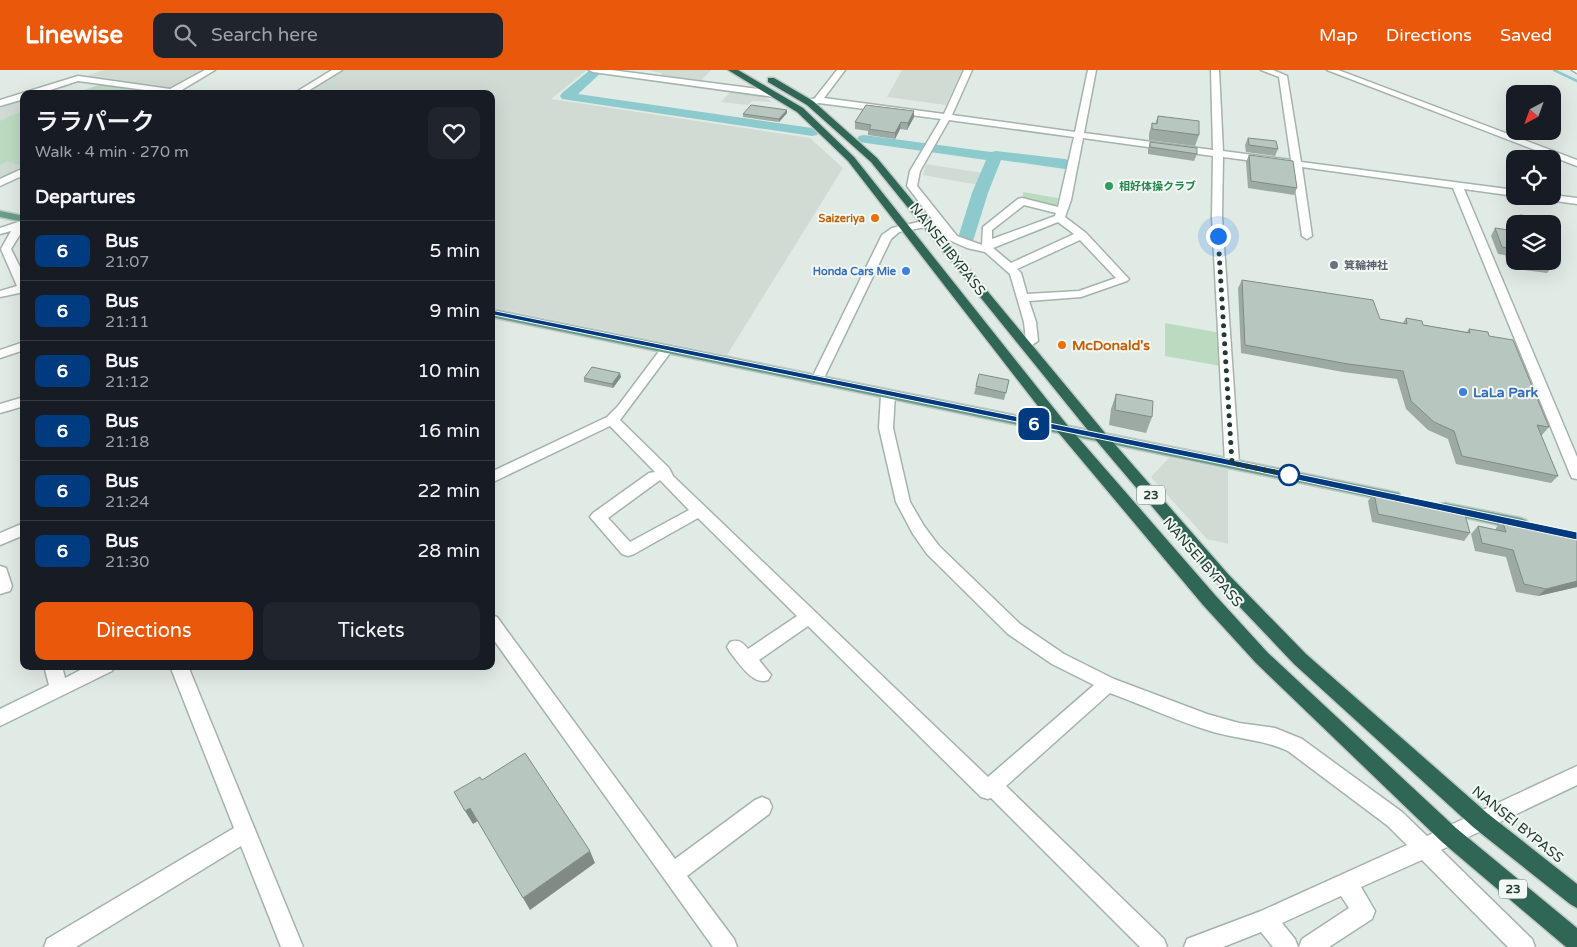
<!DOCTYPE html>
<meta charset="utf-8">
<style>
body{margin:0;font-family:"Varela Round","Noto Sans JP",sans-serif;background:#20242c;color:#f1f3f6;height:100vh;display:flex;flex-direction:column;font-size:19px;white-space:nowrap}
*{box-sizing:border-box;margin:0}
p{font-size:16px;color:#9ea1a6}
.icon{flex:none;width:28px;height:28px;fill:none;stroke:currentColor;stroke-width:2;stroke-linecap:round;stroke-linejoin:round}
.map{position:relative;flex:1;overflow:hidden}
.side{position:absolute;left:20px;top:20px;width:475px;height:580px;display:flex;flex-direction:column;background:#171b24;border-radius:10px;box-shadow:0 5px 20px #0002}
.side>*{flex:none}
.badge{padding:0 10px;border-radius:8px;font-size:18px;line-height:32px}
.needle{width:32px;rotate:221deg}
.controls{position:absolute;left:1506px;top:15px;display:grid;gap:10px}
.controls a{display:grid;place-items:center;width:55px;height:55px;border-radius:10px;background:#171b24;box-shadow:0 5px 20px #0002;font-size:25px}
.you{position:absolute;width:25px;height:25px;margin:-12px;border:4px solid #fff;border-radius:50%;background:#1a73e8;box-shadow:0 0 0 8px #1a73e833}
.map>.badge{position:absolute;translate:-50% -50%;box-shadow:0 0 0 2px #fff}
h2{padding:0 15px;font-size:19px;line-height:45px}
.round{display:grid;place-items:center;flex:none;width:52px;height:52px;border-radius:10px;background:#20242c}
.summary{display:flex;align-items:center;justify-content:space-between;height:85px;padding:0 15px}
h1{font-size:24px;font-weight:600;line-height:38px}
.button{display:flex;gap:10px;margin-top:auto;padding:10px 15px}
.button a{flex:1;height:58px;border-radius:10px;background:#ea580c;color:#fff;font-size:20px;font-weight:600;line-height:58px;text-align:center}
.button a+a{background:#20242c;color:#f1f3f6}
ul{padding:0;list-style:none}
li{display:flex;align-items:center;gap:15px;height:60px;padding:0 15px;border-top:1px solid #363941}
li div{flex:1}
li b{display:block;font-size:19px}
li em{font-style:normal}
li .badge{min-width:55px;font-weight:700;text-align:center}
header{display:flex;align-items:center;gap:30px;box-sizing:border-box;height:70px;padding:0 25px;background:#ea580c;color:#fff}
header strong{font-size:24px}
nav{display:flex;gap:28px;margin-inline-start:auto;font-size:18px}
.search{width:350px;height:45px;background:#20242c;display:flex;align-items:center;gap:12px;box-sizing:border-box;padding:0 18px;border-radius:10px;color:#9ea1a6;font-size:19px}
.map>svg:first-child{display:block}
.built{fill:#d0dbd4}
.green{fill:#bbdbc0}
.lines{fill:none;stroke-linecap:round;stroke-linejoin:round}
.stream{stroke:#8ccace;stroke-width:2.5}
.river{fill:#8ccace;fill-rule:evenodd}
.minor-casing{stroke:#a4b3ac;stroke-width:3}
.major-casing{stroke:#c1c8c6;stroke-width:3}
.highway-casing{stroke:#c1c8c6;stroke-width:3}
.minor{fill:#fff;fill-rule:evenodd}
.major{fill:#689e8b;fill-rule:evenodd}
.highway{fill:#306655;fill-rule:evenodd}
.wall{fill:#9daaa3}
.shaded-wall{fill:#808b85}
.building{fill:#b7c6be;stroke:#808b85}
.line{fill:#003b80;stroke:#fff}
.walk{stroke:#223b32;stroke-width:5;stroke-dasharray:0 9}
.leisure-dot{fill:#2e9e5b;stroke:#f2f8f4;stroke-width:2}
.food-dot{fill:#e8710a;stroke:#f2f8f4;stroke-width:2}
.worship-dot{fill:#6b7280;stroke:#f2f8f4;stroke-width:2}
.shop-dot{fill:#3f7fe0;stroke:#f2f8f4;stroke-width:2}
.stop-dot{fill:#fff;stroke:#003b80;stroke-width:2.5}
.labels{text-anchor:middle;stroke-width:4;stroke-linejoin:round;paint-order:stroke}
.far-leisure-label{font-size:11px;font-weight:bold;fill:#27864d;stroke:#f2f8f4;text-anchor:start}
.far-food-label{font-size:11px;font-weight:bold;fill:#c56008;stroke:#f2f8f4;text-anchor:end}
.far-worship-label{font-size:11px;font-weight:bold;fill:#5b616d;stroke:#f2f8f4;text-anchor:start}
.far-shop-label{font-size:11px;font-weight:bold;fill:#366cbe;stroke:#f2f8f4;text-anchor:end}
.shield{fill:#f2f8f4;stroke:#60746c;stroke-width:1}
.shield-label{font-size:12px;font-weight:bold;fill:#223b32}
.street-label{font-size:14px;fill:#223b32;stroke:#f2f8f4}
.food-label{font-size:14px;font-weight:bold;fill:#c56008;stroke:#f2f8f4;text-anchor:start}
.shop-label{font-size:14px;font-weight:bold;fill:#366cbe;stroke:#f2f8f4;text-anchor:start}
</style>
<header>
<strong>Linewise</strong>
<div class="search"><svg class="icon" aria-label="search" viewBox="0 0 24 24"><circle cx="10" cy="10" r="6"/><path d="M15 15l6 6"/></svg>Search here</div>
<nav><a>Map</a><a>Directions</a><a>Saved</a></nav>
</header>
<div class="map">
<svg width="1577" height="877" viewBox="0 0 1577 877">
<rect width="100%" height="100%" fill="#e1ebe6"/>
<g class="built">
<path d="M104 0H204L168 19 83 7Z"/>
<path d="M340 0H587L551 29 810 68 843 98 727 285 491 237V24H299Z"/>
<path d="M652 0H711L700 12 659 7 662 3 651 1Z"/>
<path d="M902 0H962L946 35 887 27Z"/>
<path d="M732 20 760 24 772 32 752 31 748 35 721 32Z"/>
<path d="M24 26V99L0 111V38L9 35 5 32Z"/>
<path d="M926 94 983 103 978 115 923 105Z"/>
<path d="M1169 388 1228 400V474L1207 469 1151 407Z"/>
</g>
<g class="green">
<path d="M102 14 149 23 91 24 78 22Z"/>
<path d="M24 40V92L19 95 8 91 0 95V51Z"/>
<path d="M1023 122 1058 128 1057 138 1023 129Z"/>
<path d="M1165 253 1221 263 1220 296 1165 286Z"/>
</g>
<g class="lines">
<path class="stream" d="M1554 0 1577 11"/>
<g class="river">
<path d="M590 0H604L578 24 812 58 817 59 819 62 817 65 812 66 562 29 560 26 562 23Z"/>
<path d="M864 65 991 82 996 81 1065 89 1070 91 1073 94 1070 97 1065 99 1001 90 988 123 973 171 971 175H959L957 171 972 123 986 90 859 72 857 69 859 66Z"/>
</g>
<g class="minor-casing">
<g id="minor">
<path d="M205 0H215L175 24 78 11 38 24H24V29L0 36V30L78 6 170 19Z"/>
<path d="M332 0H342L303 24H293Z"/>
<path d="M589 0H611L774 21 778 24 774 27 593 2Z"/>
<path d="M837 0H845L824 28 944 44 964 0H972L952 45 1075 62 1088 0H1096L1084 63 1213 80 1211 0H1219L1223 81 1291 90 1279 7 1261 0H1273L1287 6 1301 92 1515 120V126L1464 119 1577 387V409L1572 408 1570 404 1453 118 1302 97 1312 166 1307 169 1302 166 1292 96 1223 87 1222 147 1239 393 1237 397H1227L1225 393 1212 147 1213 86 1083 68 1071 130 1065 147 1086 163 1127 207 1129 209 1127 211 1081 227 1029 231 1036 252 1038 271 1032 275 1026 271 1024 252 1010 204 985 182 967 178 949 170 936 155 899 162 891 169 823 310 822 313H812L811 310 882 165 892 158 932 149 907 116 910 101 941 49 819 33 807 35V31L815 28ZM949 50 1074 67 1058 137 1022 128 1018 129 983 157 982 175 957 166 917 116 920 101ZM1024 135 1056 143 1055 146 992 169V160ZM1058 152 1074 164 1011 193 993 178ZM1080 170 1116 208 1079 221 1027 224 1021 203 1017 199Z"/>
<path d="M1327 0H1338L1577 90V96Z"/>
<path d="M1572 0H1577V3Z"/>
<path d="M24 98V105L0 116V109Z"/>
<path d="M1552 125 1577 128V134L1541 129 1536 126H1552Z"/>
<path d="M24 150V158L11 179 24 205V222L0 227V221L17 216 1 179 11 161 0 164V158Z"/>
<path d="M24 272V280L0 288V280Z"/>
<path d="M667 275 673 279 620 350 669 398 673 406 988 707 1094 615 1052 594 1008 564 927 484 913 464 896 432 879 358 881 324 888 320 895 324 893 358 910 432 924 456 939 476 1020 554 1064 584 1114 609 1207 644 1239 653 1275 658 1302 669 1402 742 1427 766 1577 696V715L1441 780 1532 869 1535 877H1508L1422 790 1361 817 1375 841 1372 849 1329 877H1299L1302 869 1349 838 1341 826 1282 853 1295 869 1298 877H1273L1261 862 1223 877H1184L1187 869 1261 841 1407 775 1388 756 1288 681C1263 669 1234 669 1207 660 1174 650 1143 635 1110 623L1006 716 1164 869 1167 877H1140L991 728 988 729 981 727 808 556 759 590 771 605 768 610C753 616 739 593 730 582L727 577 730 572C739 569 742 572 748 579L797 546 698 448 634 484 628 486 622 484 590 447 593 443 649 403 655 402 610 356 491 413V402L607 347 618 336 663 276ZM660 410 689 440 630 472 608 448Z"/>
<path d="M24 327V336L0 343V334Z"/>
<path d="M24 453V465L0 475V463Z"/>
<path d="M0 496 6 498 12 516 10 521 0 524Z"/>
<path d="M491 545 497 547 675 789 755 730 762 727 769 730 772 737 769 744 687 806 734 869 737 877H713L491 566Z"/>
<path d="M44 596H62L65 608 88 596H115L112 601 0 656V639L49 615Z"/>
<path d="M170 596H188L303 877H281L241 776 76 877H44L47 869 234 758Z"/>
</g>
</g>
<g class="major-casing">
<g id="major">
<path d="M0 141 24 146V152L0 147Z"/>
<path d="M491 239 1394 422 1399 423 1401 427 1399 431 1394 432 491 247Z"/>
<path d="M1445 433 1521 448 1526 450 1529 454 1526 458 1521 460 1440 442 1438 438 1440 434Z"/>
</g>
</g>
<g class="highway-casing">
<g id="highway">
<path d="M728 0H738L803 38 854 87 1068 356 1215 525 1268 583 1456 758 1577 858V877H1566L1442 772 1256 593 1203 535 1058 362 848 91 797 42Z"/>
<path d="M768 8H774L813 31 877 88 1105 363 1228 504 1306 584 1487 743 1577 814V838L1570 834 1473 757 1294 594 1216 512 1095 369 871 92 807 35 768 12Z"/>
</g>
</g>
<use href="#minor" class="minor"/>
<use href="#major" class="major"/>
<use href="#highway" class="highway"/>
</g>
<g class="wall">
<path d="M787 43 779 52 743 47V44Z"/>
<path d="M1158 46 1199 65 1195 76 1149 70V64L1152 53 1155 54Z"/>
<path d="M914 47 907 60 900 59 895 69 868 65V61L855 59V52Z"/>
<path d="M1248 68 1278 79 1275 86 1246 82 1245 75Z"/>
<path d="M1150 72 1197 84 1194 91 1148 84V79Z"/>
<path d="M1249 85 1297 118 1294 125 1248 118 1246 92Z"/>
<path d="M1511 149 1515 154V191H1551L1553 196 1547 203 1510 198 1505 185 1498 184 1491 166 1495 158 1508 160 1506 157Z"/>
<path d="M1242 210 1380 249 1403 253 1406 248 1423 255 1467 262 1469 259 1489 266 1549 357 1542 365H1541L1558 406 1551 413 1456 394 1448 369 1428 360 1406 339 1397 309 1343 302 1241 283 1238 218Z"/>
<path d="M621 307 613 318 584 312V308Z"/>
<path d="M1009 310 1004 330 974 324 976 316Z"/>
<path d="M1116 324 1152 347 1146 363 1109 355 1111 339Z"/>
<path d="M1374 423 1470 463 1464 471 1372 452 1368 431Z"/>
<path d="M1502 450 1577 517 1538 526 1516 522 1506 487 1475 481 1471 464 1478 456 1496 460V458Z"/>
</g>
<g class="shaded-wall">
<path d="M787 40V43L779 52V49Z"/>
<path d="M914 41V47L907 60 908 53Z"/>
<path d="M901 52 900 59 895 69V63Z"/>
<path d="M620 303 621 307 613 318 612 314Z"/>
<path d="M1577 511V517L1538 526 1546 519Z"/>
<path d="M470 738 478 751 473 754 465 741Z"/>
<path d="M590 781 595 793 530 840 523 828Z"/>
</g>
<g class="building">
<path d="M751 35 787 40 779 49 743 44Z"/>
<path d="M866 35 914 41 908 53 901 52 895 63 869 59 871 55 855 52Z"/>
<path d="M1158 46 1199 51V65L1152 59V53L1157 54Z"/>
<path d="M1248 68 1276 71 1278 79 1249 75Z"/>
<path d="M1150 72 1197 78V84L1150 77Z"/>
<path d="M1249 85 1293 91 1297 118 1251 111Z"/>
<path d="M1520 145 1528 146 1532 154H1515V156L1511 149Z"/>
<path d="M1495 158 1515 161V189L1510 178 1502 177Z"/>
<path d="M1523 191H1551L1553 196Z"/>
<path d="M1242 210 1373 230 1380 249 1407 254 1406 248 1422 251 1423 255 1470 263 1469 259 1488 262 1489 266 1513 270 1549 357 1537 355 1558 406 1462 386 1454 361 1434 352 1411 331 1403 301 1348 294 1245 275Z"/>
<path d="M592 297 620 303 612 314 584 308Z"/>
<path d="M979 304 1009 310 1006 323 976 316Z"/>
<path d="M1116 324 1153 331 1152 347 1115 340Z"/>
<path d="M1374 423 1464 441 1470 463 1378 444Z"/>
<path d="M1502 450 1577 465V511L1546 519 1524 514 1513 480 1482 473 1478 456 1506 462Z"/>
<path d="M525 683 590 781 523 828 470 738 465 741 454 722 480 707 482 710Z"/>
</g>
<path class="line" d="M491 240 1232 390 1577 462V470L1232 396 489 244V241Z"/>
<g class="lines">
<path class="walk" d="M1218 166 1232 393 1289 405"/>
</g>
<circle class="leisure-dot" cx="1109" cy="116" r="5"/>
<g class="food-dot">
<circle cx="875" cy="148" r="5"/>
<circle cx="1062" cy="275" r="5"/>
</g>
<circle class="worship-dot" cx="1334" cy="195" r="5"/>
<g class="shop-dot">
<circle cx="906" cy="201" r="5"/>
<circle cx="1463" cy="322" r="5"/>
</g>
<circle class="stop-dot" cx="1289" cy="405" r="10"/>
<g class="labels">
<g class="far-leisure-label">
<text x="1119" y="120">相好体操クラブ</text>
</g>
<g class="far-food-label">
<text x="865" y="152">Saizeriya</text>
</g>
<g class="far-worship-label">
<text x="1344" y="199">箕輪神社</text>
</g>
<g class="far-shop-label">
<text x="896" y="205">Honda Cars Mie</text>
</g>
<g class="shield">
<rect x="1137" y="415.5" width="28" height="19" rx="4"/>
<rect x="1499" y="809.5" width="28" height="19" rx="4"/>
</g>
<g class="shield-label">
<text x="1151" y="429">23</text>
<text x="1513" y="823">23</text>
</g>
<g class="street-label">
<text transform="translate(948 179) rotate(52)" y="5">NANSEI BYPASS</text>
<text transform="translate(1203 492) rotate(49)" y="5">NANSEI BYPASS</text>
<text transform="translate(1518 754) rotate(39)" y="5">NANSEI BYPASS</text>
</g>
<g class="food-label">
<text x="1072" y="280">McDonald's</text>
</g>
<g class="shop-label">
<text x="1473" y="327">LaLa Park</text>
</g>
</g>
</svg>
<div class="controls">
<a><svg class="needle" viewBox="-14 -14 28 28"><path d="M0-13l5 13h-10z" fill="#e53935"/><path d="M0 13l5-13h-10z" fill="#9ea1a6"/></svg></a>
<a><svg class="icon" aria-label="locate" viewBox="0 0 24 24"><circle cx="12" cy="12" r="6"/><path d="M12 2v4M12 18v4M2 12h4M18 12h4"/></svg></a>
<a><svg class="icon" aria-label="layers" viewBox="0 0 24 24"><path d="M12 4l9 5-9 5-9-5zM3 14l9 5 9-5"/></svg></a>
</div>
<div class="you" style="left:1218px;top:166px"></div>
<b class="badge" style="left:1034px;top:354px;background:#003b80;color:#fff">6</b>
<section class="side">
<div class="summary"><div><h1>ララパーク</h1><p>Walk · 4 min · 270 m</p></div><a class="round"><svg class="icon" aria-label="heart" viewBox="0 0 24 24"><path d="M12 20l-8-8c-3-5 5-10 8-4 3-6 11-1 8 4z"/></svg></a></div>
<h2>Departures</h2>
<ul>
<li><span class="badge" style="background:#003b80;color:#fff">6</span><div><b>Bus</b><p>21:07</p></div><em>5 min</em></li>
<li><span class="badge" style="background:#003b80;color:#fff">6</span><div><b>Bus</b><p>21:11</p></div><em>9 min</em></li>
<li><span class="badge" style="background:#003b80;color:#fff">6</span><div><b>Bus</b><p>21:12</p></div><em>10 min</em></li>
<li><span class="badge" style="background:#003b80;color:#fff">6</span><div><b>Bus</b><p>21:18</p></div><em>16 min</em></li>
<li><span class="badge" style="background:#003b80;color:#fff">6</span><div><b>Bus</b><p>21:24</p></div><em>22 min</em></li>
<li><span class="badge" style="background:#003b80;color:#fff">6</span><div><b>Bus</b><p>21:30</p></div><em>28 min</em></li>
</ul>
<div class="button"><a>Directions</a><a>Tickets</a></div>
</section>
</div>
